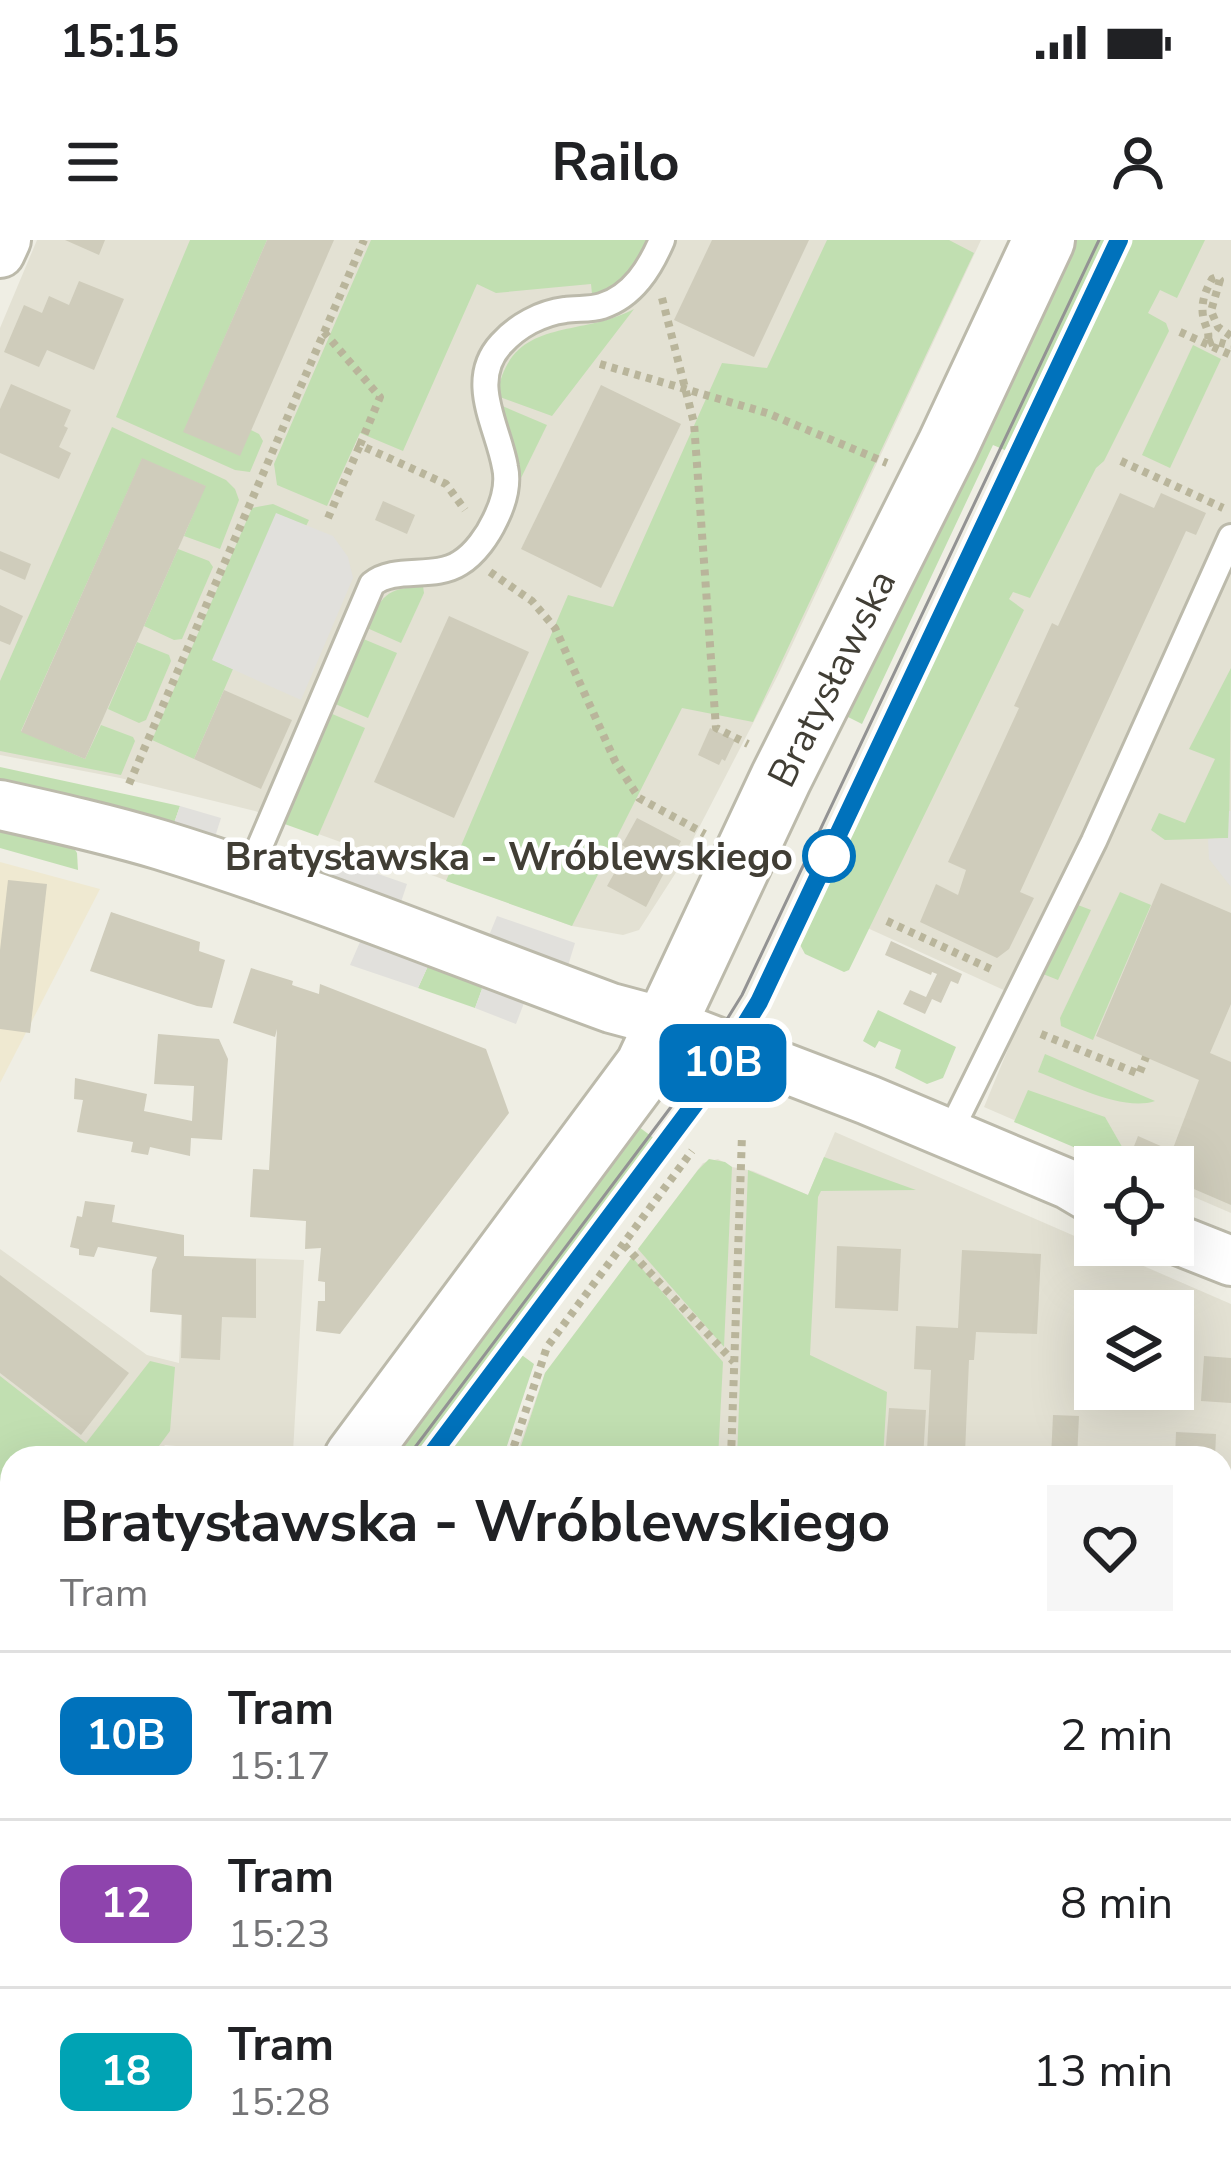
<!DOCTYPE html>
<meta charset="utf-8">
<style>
body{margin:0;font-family:"Nunito Sans",sans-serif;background:#f6f6f6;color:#202124;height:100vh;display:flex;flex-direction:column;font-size:45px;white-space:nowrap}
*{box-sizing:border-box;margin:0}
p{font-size:39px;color:#757577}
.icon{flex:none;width:66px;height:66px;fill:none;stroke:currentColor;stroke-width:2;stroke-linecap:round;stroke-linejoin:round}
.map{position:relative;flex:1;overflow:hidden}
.details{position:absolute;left:0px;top:1206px;width:1233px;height:735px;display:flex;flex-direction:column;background:#fff;border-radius:36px 36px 0 0;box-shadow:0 12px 48px #0002}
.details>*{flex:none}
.badge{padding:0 24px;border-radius:18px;font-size:42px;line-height:78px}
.tools{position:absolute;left:1074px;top:906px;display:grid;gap:24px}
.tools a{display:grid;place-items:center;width:120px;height:120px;border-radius:0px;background:#fff;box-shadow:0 12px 48px #0002;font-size:60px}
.map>.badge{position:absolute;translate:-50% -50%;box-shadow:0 0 0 6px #fff}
.round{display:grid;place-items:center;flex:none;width:126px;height:126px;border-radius:0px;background:#f6f6f6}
.summary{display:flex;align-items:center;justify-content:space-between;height:204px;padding:0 60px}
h1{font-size:57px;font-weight:700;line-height:90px}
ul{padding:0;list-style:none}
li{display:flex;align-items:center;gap:36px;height:168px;padding:0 60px;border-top:3px solid #e0e0e0}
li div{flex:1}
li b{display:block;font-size:45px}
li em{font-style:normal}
li .badge{min-width:132px;font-weight:700;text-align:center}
.status{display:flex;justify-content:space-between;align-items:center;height:84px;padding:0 60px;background:#fff;direction:ltr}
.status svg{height:33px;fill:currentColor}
header{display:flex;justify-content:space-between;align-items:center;height:156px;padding:0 60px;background:#fff;font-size:54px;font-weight:700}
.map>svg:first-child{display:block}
.residential{fill:#e3e1d3;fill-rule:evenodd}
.commercial{fill:#efe9d1}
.green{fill:#c1dfb1}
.parking{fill:#e1e0dc}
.building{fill:#cfccbb}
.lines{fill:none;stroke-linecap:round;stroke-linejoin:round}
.service-casing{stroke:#bcbaab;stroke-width:30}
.minor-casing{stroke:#bcbaab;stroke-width:54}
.tertiary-casing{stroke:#bcbaab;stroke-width:66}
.path{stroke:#b9b59b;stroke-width:8;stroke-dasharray:6 6;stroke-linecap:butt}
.service{stroke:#fff;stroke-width:24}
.minor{stroke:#fff;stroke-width:48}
.tertiary{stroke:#fff;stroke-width:60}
.tram{stroke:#939393;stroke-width:3}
.line-casing{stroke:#fff;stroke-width:27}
.line{stroke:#0072bc;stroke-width:18}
.stop-dot{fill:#fff;stroke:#0072bc;stroke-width:6}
.labels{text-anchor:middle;stroke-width:9;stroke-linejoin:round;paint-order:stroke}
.street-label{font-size:39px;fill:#413e35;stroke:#fff}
.stop-label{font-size:39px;font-weight:bold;fill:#413e35;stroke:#fff;text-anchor:end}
</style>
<div class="status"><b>15:15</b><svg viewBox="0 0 49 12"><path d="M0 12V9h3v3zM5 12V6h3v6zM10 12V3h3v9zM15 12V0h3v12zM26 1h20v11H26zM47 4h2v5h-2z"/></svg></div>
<header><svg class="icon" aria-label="menu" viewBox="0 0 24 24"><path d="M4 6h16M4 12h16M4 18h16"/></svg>Railo<svg class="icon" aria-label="person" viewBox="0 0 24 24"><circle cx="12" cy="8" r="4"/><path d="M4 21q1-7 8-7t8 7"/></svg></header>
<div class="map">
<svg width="1231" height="1940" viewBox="0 0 1231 1940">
<rect width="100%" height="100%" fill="#efeee4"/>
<g class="residential">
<path d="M37 0H981L778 435 675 634 639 690 623 695 572 686 255 571 120 538 0 515V88Z"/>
<path d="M1175 0H1231V973L1173 948V927H1123L984 867 1028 761 852 681Z"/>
<path d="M835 892 1231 1064V1536L1221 1535V1218H515L545 1133 703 923 718 919 732 927 753 931 808 955ZM1095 1071H1173V1149H1095Z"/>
<path d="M0 1009 147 1115 179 1123 184 1016 304 1020 293 1212 288 1218H175L176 1206 165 1205 154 1218H12V1403L0 1420Z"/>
<path d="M1221 1584 1231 1585V1940H168L172 1929H1221Z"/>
</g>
<g class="commercial">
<path d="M0 622 100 649 0 843Z"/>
<path d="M12 1403V1587L0 1603V1420Z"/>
</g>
<g class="green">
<path d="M190 0H267L184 191 251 190 259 194 263 201 250 232 235 230 116 177Z"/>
<path d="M371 0H647C634 26 624 49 592 54L591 44 496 53 477 44 403 211 360 193 327 266 277 245 274 224Z"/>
<path d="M827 0H949L974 13 753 482 682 468 572 686 446 641 568 355 613 367 722 123 767 128Z"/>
<path d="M1071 0H1205L1177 58 1160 50 1148 73 1166 83 1169 91 1104 221 1096 228 1030 358 1013 352 1009 359 1024 370 849 730 844 732 805 714 798 701 1023 218 993 205 862 484 844 475Z"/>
<path d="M634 69 552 176 497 156C510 75 578 99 634 69Z"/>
<path d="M1193 105 1221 119 1170 228 1142 215Z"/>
<path d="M500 165 547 185 521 238Z"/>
<path d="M112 187 226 240 235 249 239 260 220 309 184 296 205 246 142 219 21 491 85 519 101 485 133 497 135 501 121 535 0 511V441Z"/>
<path d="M273 264 309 280 306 286 277 274 213 420 233 429 194 519 152 500 252 268Z"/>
<path d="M178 309 209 321 213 327 182 399 174 400 144 386Z"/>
<path d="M423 346 424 353 401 403 367 388C381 356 386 348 423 346Z"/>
<path d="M361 398 397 413 368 478 333 463Z"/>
<path d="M137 402 169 415 171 421 146 480 139 483 108 469Z"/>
<path d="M1231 428 1229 598 1165 600 1151 590 1159 573 1185 583 1215 519 1189 509Z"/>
<path d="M330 473 365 488 318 596 279 582Z"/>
<path d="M0 527 180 566 173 586 0 548Z"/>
<path d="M0 584 72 605 77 613 78 630 0 608Z"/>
<path d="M1120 652 1151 665 1093 800 1061 786 1060 778Z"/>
<path d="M1078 665 1091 670 1058 740 1043 734Z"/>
<path d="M438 722 479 741 482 749 475 768 418 748 428 726Z"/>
<path d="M878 770 956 807 943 838 927 844 895 828 901 810 879 801 875 808 863 801Z"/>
<path d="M1045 814 1155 861C1123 872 1070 844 1038 832Z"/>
<path d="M1028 850 1105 877 1129 919 1148 927H1121L1014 882Z"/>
<path d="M635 884 671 911 519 1113 534 1124 503 1218H383Z"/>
<path d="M824 917 916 950 821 951 818 957 810 1115 887 1152 883 1218H737L748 930 808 955Z"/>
<path d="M709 919 725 922 732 927 724 1107 638 1009 698 930Z"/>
<path d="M632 1017 723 1122 718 1218H517L545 1133Z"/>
<path d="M150 1121 175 1127 170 1191 150 1218H12V1403L0 1420V1136L86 1203Z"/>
<path d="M12 1761V1898L0 1891V1772Z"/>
<path d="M0 1912 12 1919V1929H29L48 1940H0Z"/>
<path d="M128 1929H213L212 1940H121Z"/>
</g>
<g class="parking">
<path d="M276 273 333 296 348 317 353 338 301 460 212 420Z"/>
<path d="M180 566 221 578 214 600 173 586Z"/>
<path d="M1229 571H1231V647L1209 619 1208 599 1228 598Z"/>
<path d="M301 607 407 644 400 665 293 627Z"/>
<path d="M497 676 575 703 566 732 488 698Z"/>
<path d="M356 694 438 722 428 726 418 748 350 725 360 702Z"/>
<path d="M479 741 533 759 524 763 516 784 475 768 482 749Z"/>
</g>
<g class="building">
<path d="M65 0H105L99 15Z"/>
<path d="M267 0H334L240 216 183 192Z"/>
<path d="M712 0H809L754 117 674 80Z"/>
<path d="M79 41 124 59 94 130 47 110 39 127 4 112 24 65 42 73 49 56 69 65Z"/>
<path d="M11 144 71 170 64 186 68 188 59 207 71 213 59 239 0 213V169Z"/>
<path d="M601 145 681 184 601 348 521 309Z"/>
<path d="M142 218 206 246 85 519 21 492Z"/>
<path d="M1120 253 1154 268 1161 253 1206 273 1196 295 1186 291 1020 652 1034 658 1009 709 997 718 920 682 936 644 958 655 966 630 948 622 1019 468 1014 466 1052 383 1058 386Z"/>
<path d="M383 261 415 275 407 294 375 280Z"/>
<path d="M0 311 31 324 25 340 0 329Z"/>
<path d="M0 365 23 376 10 405 0 401Z"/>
<path d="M449 376 529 412 454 578 374 542Z"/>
<path d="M224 450 292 480 261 549 194 519Z"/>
<path d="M710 488 735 500 725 521 722 519 719 525 698 515Z"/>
<path d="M637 578 681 601 646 667 607 646 628 609 622 605Z"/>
<path d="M8 640 47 644 30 793 0 789V710Z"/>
<path d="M1161 643 1231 673V764L1210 813 1231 822V965L1173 940V927H1148L1129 919 1138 896 1172 911 1199 840 1096 796Z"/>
<path d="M111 672 200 702 199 711 225 720 212 768 197 766 90 731Z"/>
<path d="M891 701 962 734 958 744 951 741 941 763 932 759 925 774 903 764 910 750 926 757 937 734 932 732 931 735 885 715Z"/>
<path d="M251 728 293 741 292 745 319 754 320 744 486 809 509 873 340 1094 316 1091 318 1061H325V1042L318 1041 321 1008 305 1009 306 981 250 977 253 929 269 930 277 789 275 797 233 783Z"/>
<path d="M158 794 219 799 228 819 222 900 191 898 190 916 150 907 148 915 131 912 133 902 77 892 83 860 74 859 75 838 147 854 144 871 192 881 194 846 154 844Z"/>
<path d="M85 961 115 965 112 982 184 995V1016L256 1019V1078L222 1077 220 1120 181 1118 182 1075 150 1072 152 1030 157 1017 98 1007 94 1017 79 1015V1009L70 1007 77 976 82 977Z"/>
<path d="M837 1006 901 1009 898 1071 835 1068Z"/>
<path d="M962 1010 1041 1014 1037 1094 976 1092 974 1120H969L965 1213 927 1212 931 1130 914 1129 916 1086 958 1088Z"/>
<path d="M0 1035 129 1133 81 1195 0 1133Z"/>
<path d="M1083 1063 1156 1067V1071H1095V1137L1078 1136Z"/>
<path d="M1204 1116 1231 1118V1163L1201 1161Z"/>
<path d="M889 1168 926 1170 923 1218 885 1217Z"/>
<path d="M1053 1175 1079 1176 1077 1218H1051Z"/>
<path d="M1176 1192 1216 1194 1215 1218H1175Z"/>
<path d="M1221 1263 1231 1264V1533L1221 1532Z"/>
<path d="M1221 1590 1231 1591V1641H1226Z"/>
<path d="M1221 1671 1231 1674V1760L1221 1759Z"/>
<path d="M213 1929H277L276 1940H212Z"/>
</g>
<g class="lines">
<g class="service-casing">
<g id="service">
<path d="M248 634 372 344C395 325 434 340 460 323 475 314 488 295 495 280 503 264 509 245 505 227 498 186 467 141 501 104 517 86 541 73 565 70 577 68 590 70 602 66 633 56 650 28 662 0"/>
<path d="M949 894 1094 601 1231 297"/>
</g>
</g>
<g class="minor-casing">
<g id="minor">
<path d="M0 13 6 0"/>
<path d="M0 565C54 577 108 589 161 605 313 652 461 713 611 768L667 783 868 860 1068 944 1095 960"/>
<path d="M1173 998 1231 1021"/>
<path d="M1221 1565H1231"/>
<path d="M706 1929 878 1940"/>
<path d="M84 1940 91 1929"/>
<path d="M323 1940V1929"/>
</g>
</g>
<g class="tertiary-casing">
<g id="tertiary">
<path id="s1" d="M355 1218 646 826 781 538 948 205 1044 0"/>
<path d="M0 1681 12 1668"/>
</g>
</g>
<g class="path">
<path d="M662 58 694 183 716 488 748 504"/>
<path d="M324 92 380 157 360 205 446 244 465 270"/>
<path d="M1180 92 1231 115"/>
<path d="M1231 96 1218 87 1211 71 1220 40 1217 37 1212 39C1205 52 1201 62 1203 76 1205 88 1211 91 1207 104L1215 101 1231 106"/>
<path d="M600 124 767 173 887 223"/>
<path d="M1121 221 1223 268"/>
<path d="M328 278 360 205"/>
<path d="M490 332 532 361 555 388 615 521 639 558 705 594"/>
<path d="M129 544 364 0"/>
<path d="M887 681 995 731"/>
<path d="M1041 794 1139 834 1146 817"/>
<path d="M624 1005 734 1122"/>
<path d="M510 1218 547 1107 692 911"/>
<path d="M731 1218 742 895"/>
<path d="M1221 1250H1231"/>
<path d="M0 1903 12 1910"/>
<path d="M648 1940 649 1937"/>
</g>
<use href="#service" class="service"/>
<use href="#minor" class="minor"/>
<use href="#tertiary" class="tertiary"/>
<g class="tram">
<path d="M678 887 719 830 759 762 1119 0"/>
<path d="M407 1218 680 855 742 755 1099 0"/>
<path d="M429 1218 465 1170"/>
<path d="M0 1736 12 1725"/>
<path d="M0 1762 12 1751"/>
<path d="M0 1809 12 1799"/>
<path d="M0 1861 12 1845"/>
</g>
</g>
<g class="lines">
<g class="line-casing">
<path id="line" d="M429 1218 705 850 759 762 1119 0"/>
</g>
<use href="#line" class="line"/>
</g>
<circle class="stop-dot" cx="829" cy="616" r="24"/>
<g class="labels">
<g class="street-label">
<text dy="14" stroke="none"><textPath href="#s1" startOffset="918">Bratysławska</textPath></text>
</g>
<g class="stop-label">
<text x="793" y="630">Bratysławska - Wróblewskiego</text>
</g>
</g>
</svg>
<div class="tools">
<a><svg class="icon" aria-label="locate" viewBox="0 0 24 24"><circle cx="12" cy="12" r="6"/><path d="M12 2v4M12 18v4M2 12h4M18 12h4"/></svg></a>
<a><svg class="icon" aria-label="layers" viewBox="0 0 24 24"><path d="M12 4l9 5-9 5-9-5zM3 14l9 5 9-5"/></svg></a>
</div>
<b class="badge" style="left:723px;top:823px;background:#0072bc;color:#fff">10B</b>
<section class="details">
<div class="summary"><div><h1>Bratysławska - Wróblewskiego</h1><p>Tram</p></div><a class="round"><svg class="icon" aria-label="heart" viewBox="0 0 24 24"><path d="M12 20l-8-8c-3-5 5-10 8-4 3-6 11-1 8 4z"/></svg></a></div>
<ul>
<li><span class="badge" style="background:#0072bc;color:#fff">10B</span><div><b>Tram</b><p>15:17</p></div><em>2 min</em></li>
<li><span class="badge" style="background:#8e44ad;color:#fff">12</span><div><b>Tram</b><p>15:23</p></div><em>8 min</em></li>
<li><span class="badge" style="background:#00a3b4;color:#fff">18</span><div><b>Tram</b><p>15:28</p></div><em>13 min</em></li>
</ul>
</section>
</div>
